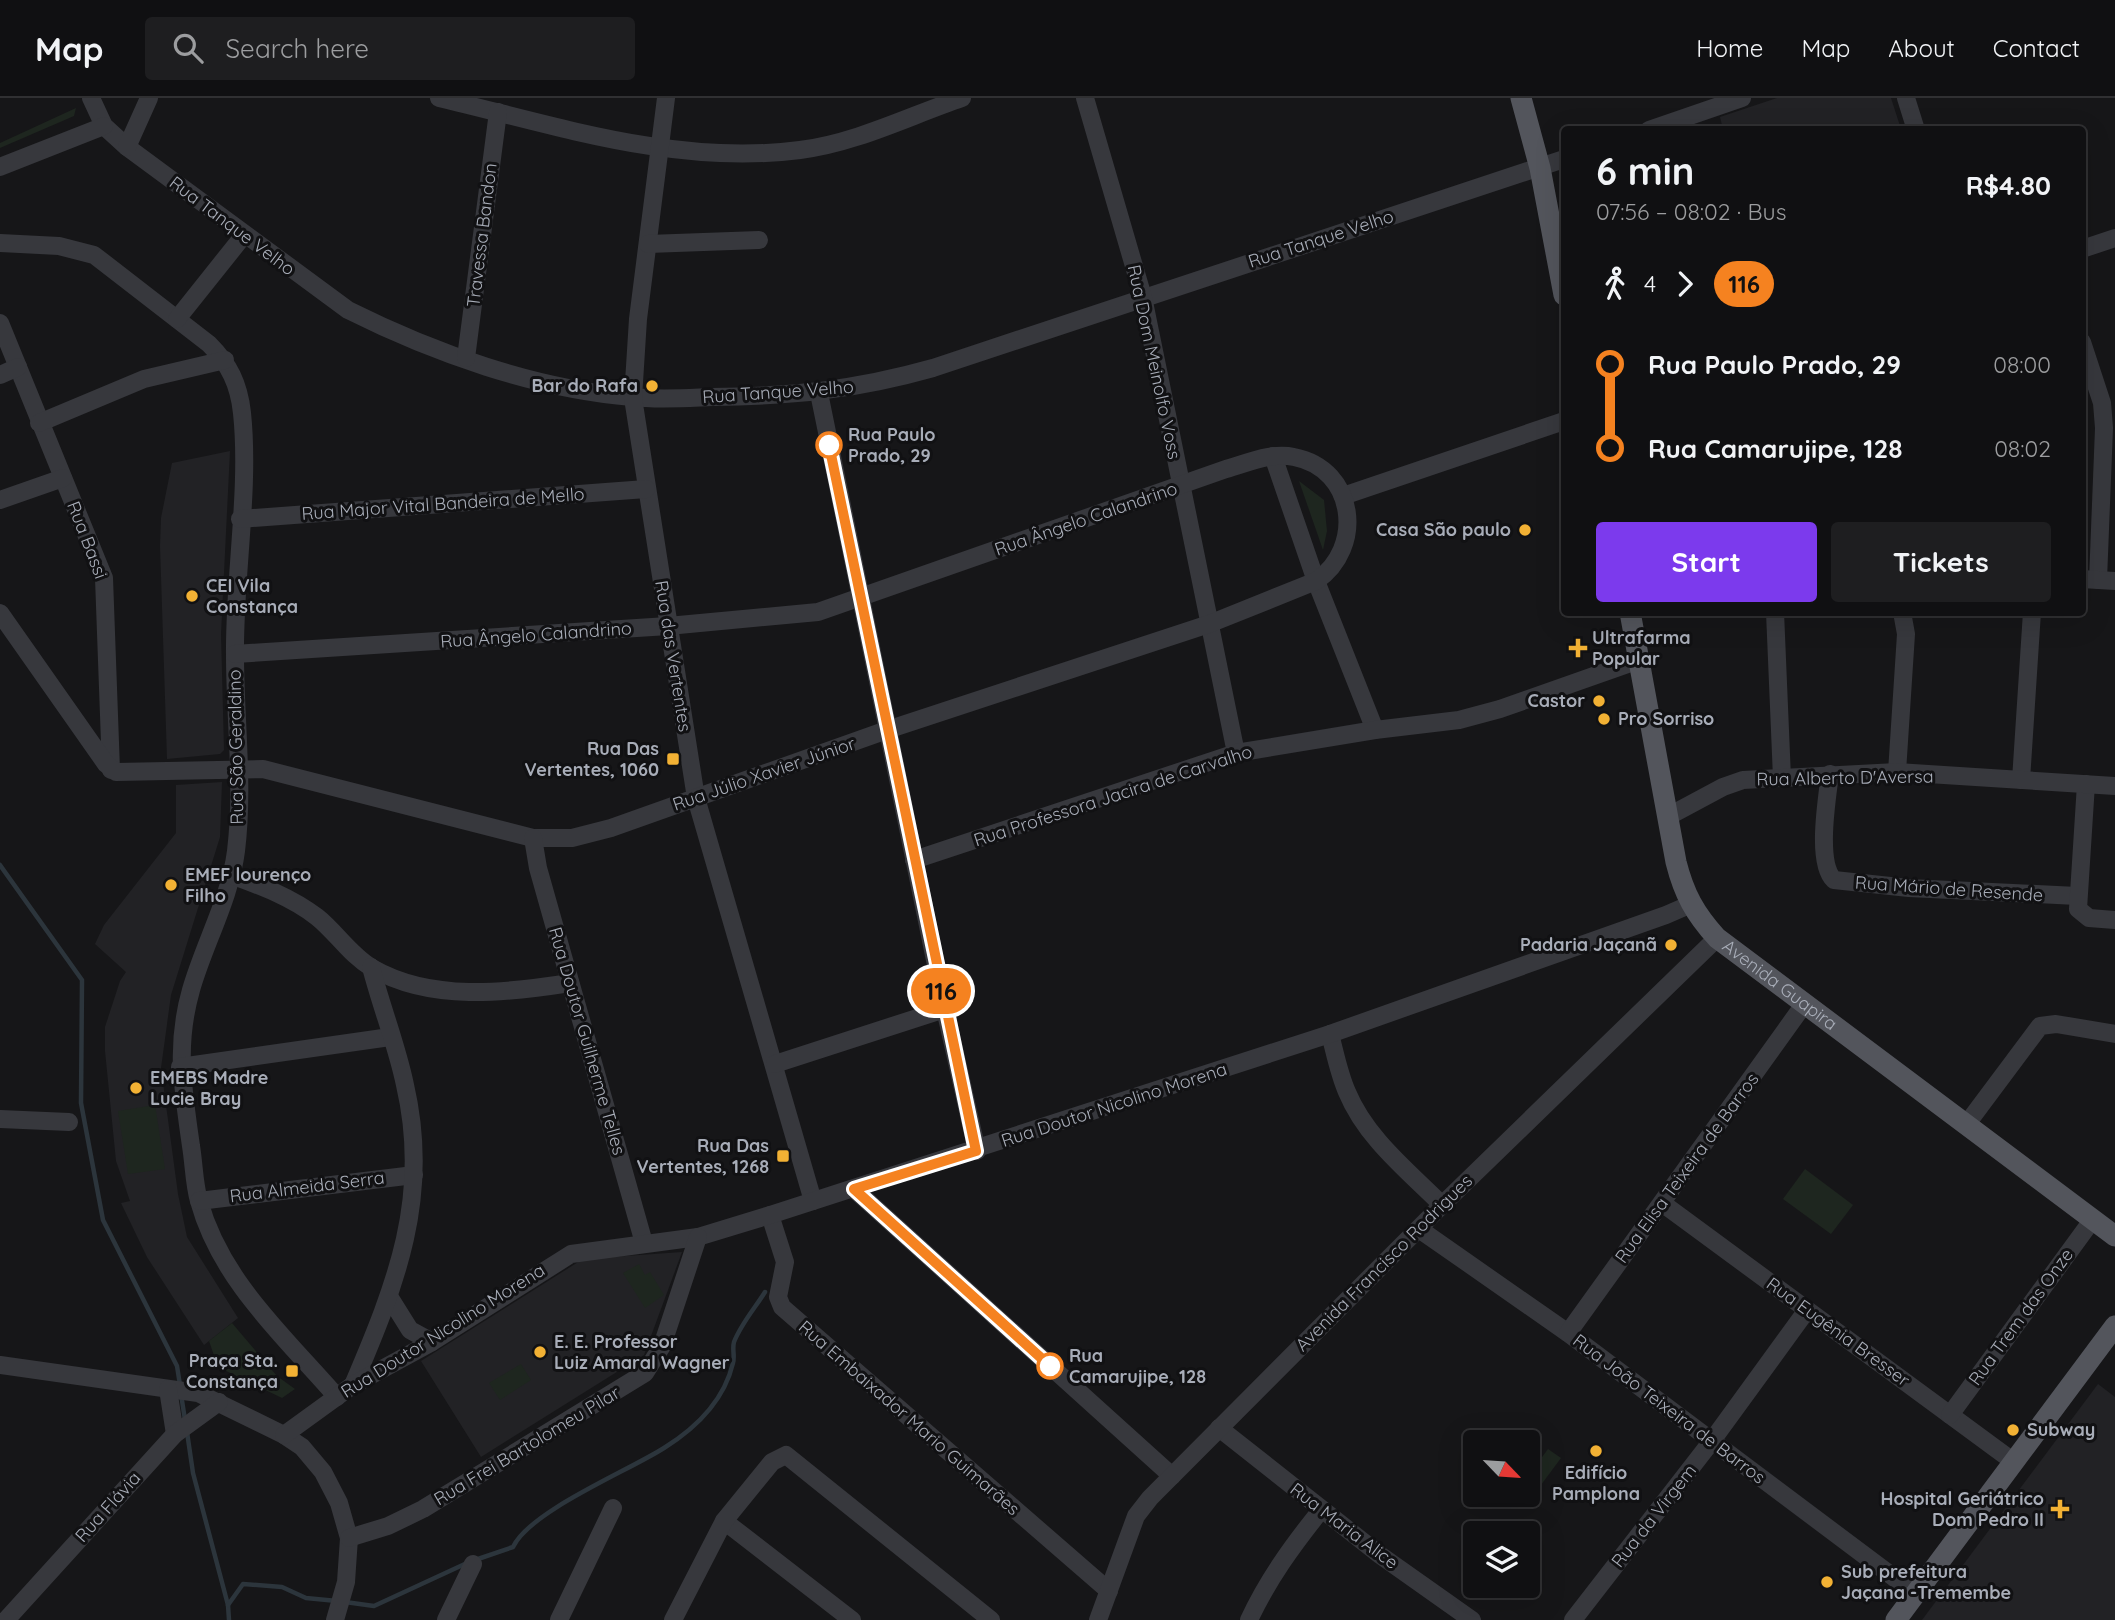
<!DOCTYPE html>
<meta charset="utf-8">
<style>
body{margin:0;font-family:Quicksand,sans-serif;background:#1e1e20;color:#f1f3f6;height:100vh;display:flex;flex-direction:column;font-size:26px;white-space:nowrap}
*{box-sizing:border-box;margin:0}
p{font-size:23px;color:#9c9d9f}
.icon{flex:none;width:38px;height:38px;fill:none;stroke:currentColor;stroke-width:2;stroke-linecap:round;stroke-linejoin:round}
.map{position:relative;flex:1;overflow:hidden}
.panel{position:absolute;left:1561px;top:28px;width:525px;height:490px;display:flex;flex-direction:column;background:#101012;border-radius:7px;box-shadow:0 7px 28px #0002,0 0 0 2px #303032}
.panel>*{flex:none}
.badge{padding:0 14px;border-radius:23px;font-size:24px;line-height:46px}
.needle{width:46px;rotate:115deg}
.tools{position:absolute;left:1463px;top:1332px;display:grid;gap:14px}
.tools a{display:grid;place-items:center;width:77px;height:77px;border-radius:7px;background:#101012;box-shadow:0 7px 28px #0002,0 0 0 2px #303032;font-size:35px}
.map>.badge{position:absolute;translate:-50% -50%;box-shadow:0 0 0 4px #fff}
.legs{display:flex;align-items:center;gap:10px;height:77px;padding:0 35px;font-size:23px}
.legs p{margin-inline-start:auto}
.headline{display:flex;align-items:center;justify-content:space-between;height:119px;padding:0 35px}
h1{font-size:38px;font-weight:700;line-height:52px}
.button{display:flex;gap:14px;margin-top:auto;padding:14px 35px}
.button a{flex:1;height:80px;border-radius:7px;background:#7c3aed;color:#fff;font-size:28px;font-weight:700;line-height:80px;text-align:center}
.button a+a{background:#1e1e20;color:#f1f3f6}
ul{padding:0 35px;list-style:none}
li{display:flex;align-items:center;gap:24px;height:84px;font-size:26px}
li i{display:grid;place-items:center;width:10px;height:100%;margin:0 9px;background:currentColor}
li i::after{content:'';width:18px;height:18px;margin:-9px;border:5px solid;border-radius:50%;background:#101012}
li p{margin-inline-start:auto}
li:first-child i{background:linear-gradient(#0000 50%,currentColor 0)}
li:last-child i{background:linear-gradient(currentColor 50%,#0000 0)}
header{display:flex;align-items:center;gap:42px;box-sizing:border-box;height:98px;padding:0 35px;background:#101012;border-bottom:2px solid #303032}
header strong{font-size:33px}
nav{display:flex;gap:38px;margin-inline-start:auto;font-size:24px}
.search{width:490px;height:63px;background:#1e1e20;display:flex;align-items:center;gap:18px;box-sizing:border-box;padding:0 24px;border-radius:7px;color:#9c9d9f;font-size:26px}
.map>svg:first-child{display:block}
.built{fill:#222225}
.green{fill:#1e261f}
.lines{fill:none;stroke-linecap:round;stroke-linejoin:round}
.stream{stroke:#2c353c;stroke-width:4.5}
.minor{stroke:#37383d;stroke-width:18}
.major{stroke:#53555c;stroke-width:21}
.line-1-casing{stroke:#fff;stroke-width:16}
.line-1{stroke:#f58220;stroke-width:10}
.poi-dot{fill:#f2b134;stroke:#111113;stroke-width:2.5}
.stop-1-dot{fill:#fff;stroke:#f58220;stroke-width:3.5}
.labels{text-anchor:middle;stroke-width:6;stroke-linejoin:round;paint-order:stroke}
.street-label{font-size:18px;fill:#a8adb8;stroke:#111113}
.poi-label{font-size:18px;font-weight:bold;fill:#a8adb8;stroke:#111113;text-anchor:end}
.stop-label{font-size:18px;font-weight:bold;fill:#a8adb8;stroke:#111113;text-anchor:start}
</style>
<header>
<strong>Map</strong>
<div class="search"><svg class="icon" aria-label="search" viewBox="0 0 24 24"><circle cx="10" cy="10" r="6"/><path d="M15 15l6 6"/></svg>Search here</div>
<nav><a>Home</a><a>Map</a><a>About</a><a>Contact</a></nav>
</header>
<div class="map">
<svg width="2115" height="1522" viewBox="0 0 2115 1522">
<rect width="100%" height="100%" fill="#161618"/>
<g class="built">
<path d="M1777 0H1891L1901 31H1723L1720 19Z"/>
<path d="M230 353 221 536 224 652 220 656 167 661 160 448 161 420 172 365Z"/>
<path d="M222 684 220 739 171 897 161 970 178 1096 187 1139 238 1220 204 1247 147 1159 121 1105 130 1103 116 1063 105 953V929L120 883 126 874 95 846 104 827 176 735V687Z"/>
<path d="M682 1154 644 1257 481 1359 421 1263 583 1161Z"/>
<path d="M2098 1286 2115 1299V1522H1922Z"/>
</g>
<g class="green">
<path d="M76 10 74 18 0 50V45Z"/>
<path d="M1299 383 1324 402 1327 433 1323 452Z"/>
<path d="M155 1007 165 1071 128 1076 118 1013Z"/>
<path d="M1805 1071 1853 1107 1831 1136 1783 1101Z"/>
<path d="M639 1166 645 1177 650 1174 664 1197 645 1210 623 1175Z"/>
<path d="M232 1225 277 1278 295 1291 282 1300 218 1269 209 1243Z"/>
<path d="M521 1266 531 1282 500 1302 489 1285Z"/>
<path d="M1548 1351 1561 1360 1538 1391 1528 1383V1378Z"/>
</g>
<g class="lines">
<g class="stream">
<path d="M0 767 82 882 81 1005 103 1122 177 1268 180 1287"/>
<path d="M181 1296 185 1322"/>
<path d="M187 1334 193 1375 228 1507 229 1522"/>
<path d="M475 1462 513 1449C530 1413 628 1373 664 1350 696 1330 724 1303 733 1265 735 1258 732 1251 734 1244 741 1226 755 1210 765 1194"/>
<path d="M345 1504 374 1508 467 1465"/>
<path d="M228 1507 243 1486 282 1489 306 1500 337 1503"/>
</g>
<g class="minor">
<path d="M91 0 104 28 127 49 348 212C434 255 535 291 632 299 658 302 686 300 712 299 793 298 855 292 933 270L1564 61"/>
<path d="M439 0C558 28 677 68 800 52 856 45 909 18 962 0"/>
<path d="M666 0 638 221 633 300 696 700 813 1103"/>
<path d="M1085 0 1143 199 1236 655"/>
<path d="M1906 0 1916 32"/>
<path d="M1649 32 1742 0"/>
<path d="M127 49 149 0"/>
<path d="M0 69 104 28"/>
<path d="M0 145 59 148 94 157 209 246C229 266 239 286 242 315 250 391 234 479 235 557 235 623 244 687 236 753 230 801 204 846 191 892 175 948 183 991 191 1048 194 1066 194 1086 199 1103 221 1183 285 1239 337 1299"/>
<path d="M648 146 759 142"/>
<path d="M2082 151 2115 140"/>
<path d="M177 221 244 137"/>
<path d="M0 225 104 480 111 672"/>
<path d="M2082 244 2102 305 2104 330 2098 482"/>
<path d="M466 260 498 14"/>
<path d="M0 277 18 269"/>
<path d="M819 295 945 911 977 1053"/>
<path d="M39 325 144 281 225 262"/>
<path d="M1273 358 1316 483 1375 632"/>
<path d="M1343 398 1564 323"/>
<path d="M0 402 63 380"/>
<path d="M240 421 646 391"/>
<path d="M2082 481 2115 483"/>
<path d="M1775 514 1782 680"/>
<path d="M0 515 106 666 116 674 263 671 533 740H572L611 730 887 632 1209 526 1316 483C1365 450 1356 371 1294 359 1271 354 1248 365 1226 371L818 514 668 528 235 556"/>
<path d="M1897 674 1906 536 1902 514"/>
<path d="M1830 676C1827 701 1816 765 1834 782L1909 790 2077 798"/>
<path d="M2021 682 2032 514"/>
<path d="M2086 686 2078 811 2089 820 2115 822"/>
<path d="M1667 719 1723 689 1743 682 1782 680 1897 674 2115 688"/>
<path d="M533 740 538 770 644 1145"/>
<path d="M914 762 1236 655 1375 632 1459 622 1500 611 1639 562"/>
<path d="M231 777C261 788 291 799 317 819 336 834 350 857 372 870 431 904 506 895 570 885"/>
<path d="M1330 936C1335 955 1339 976 1347 994 1366 1040 1408 1073 1442 1107"/>
<path d="M775 966 945 911"/>
<path d="M180 969 390 939"/>
<path d="M0 1021 69 1024"/>
<path d="M1966 1027 2040 928 2056 926 2115 936"/>
<path d="M854 1091 1172 1378"/>
<path d="M199 1103 414 1077"/>
<path d="M1662 1105 2014 1364"/>
<path d="M770 1117 785 1164 778 1199 782 1209 1109 1493"/>
<path d="M1419 1131 1568 1235 1916 1496"/>
<path d="M390 1200 410 1232 432 1244"/>
<path d="M1568 1235 1805 905"/>
<path d="M0 1267 198 1295 284 1337 302 1349 323 1374 339 1405 349 1440 346 1484 335 1522"/>
<path d="M353 1287C396 1186 431 1099 405 987 397 948 381 908 371 869"/>
<path d="M168 1291 175 1336"/>
<path d="M1950 1317 2093 1121"/>
<path d="M1219 1330 1380 1457 1472 1522"/>
<path d="M284 1337 353 1287 432 1244 571 1156 698 1139 770 1117 1330 936 1666 817 1689 807"/>
<path d="M724 1423 852 1522"/>
<path d="M349 1440 388 1428 423 1411 645 1275 662 1248 698 1139"/>
<path d="M6 1522 175 1336 219 1304"/>
<path d="M446 1522 473 1466"/>
<path d="M559 1522 613 1410"/>
<path d="M673 1522 724 1423 772 1364 786 1357 991 1522"/>
<path d="M1098 1522 1136 1418 1150 1400 1442 1107 1717 840"/>
<path d="M1249 1522C1268 1481 1293 1447 1321 1412"/>
<path d="M1573 1522 1711 1344 1807 1212"/>
</g>
<g class="major">
<path d="M1521 0 1540 70 1564 197"/>
<path id="s1" d="M1630 514 1676 764C1684 796 1695 816 1717 840L2115 1138"/>
<path d="M1896 1522 2115 1228"/>
</g>
</g>
<g class="lines">
<g class="line-1-casing">
<path id="line-1" d="M829 347 976 1053 854 1091 1050 1268"/>
</g>
<use href="#line-1" class="line-1"/>
</g>
<g class="poi-dot">
<circle cx="652" cy="288" r="7"/>
<circle cx="1525" cy="432" r="7"/>
<circle cx="192" cy="498" r="7"/>
<path d="M1574.5 539.5h7v7h7v7h-7v7h-7v-7h-7v-7h7z"/>
<circle cx="1599" cy="603" r="7"/>
<circle cx="1604" cy="621" r="7"/>
<rect x="666" y="654" width="14" height="14" rx="3.5"/>
<circle cx="171" cy="787" r="7"/>
<circle cx="1671" cy="847" r="7"/>
<circle cx="136" cy="990" r="7"/>
<rect x="776" y="1051" width="14" height="14" rx="3.5"/>
<circle cx="540" cy="1254" r="7"/>
<rect x="285" y="1266" width="14" height="14" rx="3.5"/>
<circle cx="2013" cy="1332" r="7"/>
<circle cx="1596" cy="1353" r="7"/>
<path d="M2056.5 1400.5h7v7h7v7h-7v7h-7v-7h-7v-7h7z"/>
<circle cx="1827" cy="1484" r="7"/>
</g>
<g class="stop-1-dot">
<circle cx="829" cy="347" r="12"/>
<circle cx="1050" cy="1268" r="12"/>
</g>
<g class="labels">
<g class="street-label">
<text transform="translate(232 128) rotate(37)" y="6">Rua Tanque Velho</text>
<text transform="translate(482 137) rotate(-83)" y="6">Travessa Bandon</text>
<text transform="translate(1321 141) rotate(-18)" y="6">Rua Tanque Velho</text>
<text transform="translate(1154 264) rotate(78)" y="6">Rua Dom Meinolfo Voss</text>
<text transform="translate(778 294) rotate(-4)" y="6">Rua Tanque Velho</text>
<text transform="translate(443 406) rotate(-4)" y="6">Rua Major Vital Bandeira de Mello</text>
<text transform="translate(1086 421) rotate(-19)" y="6">Rua Ângelo Calandrino</text>
<text transform="translate(87 442) rotate(69)" y="6">Rua Bassi</text>
<text transform="translate(536 537) rotate(-4)" y="6">Rua Ângelo Calandrino</text>
<text transform="translate(673 558) rotate(81)" y="6">Rua das Vertentes</text>
<text transform="translate(236 649) rotate(-91)" y="6">Rua São Geraldino</text>
<text transform="translate(764 676) rotate(-19)" y="6">Rua Júlio Xavier Júnior</text>
<text transform="translate(1845 680) rotate(-1)" y="6">Rua Alberto D'Aversa</text>
<text transform="translate(1113 698) rotate(-18)" y="6">Rua Professora Jacira de Carvalho</text>
<text transform="translate(1949 791) rotate(4)" y="6">Rua Mário de Resende</text>
<text dy="6" stroke="none"><textPath href="#s1" startOffset="420">Avenida Guapira</textPath></text>
<text transform="translate(587 943) rotate(74)" y="6">Rua Doutor Guilherme Telles</text>
<text transform="translate(1114 1007) rotate(-18)" y="6">Rua Doutor Nicolino Morena</text>
<text transform="translate(1687 1070) rotate(-54)" y="6">Rua Elisa Teixeira de Barros</text>
<text transform="translate(307 1089) rotate(-7)" y="6">Rua Almeida Serra</text>
<text transform="translate(1384 1165) rotate(-45)" y="6">Avenida Francisco Rodrigues</text>
<text transform="translate(2021 1219) rotate(-54)" y="6">Rua Trem das Onze</text>
<text transform="translate(443 1233) rotate(-32)" y="6">Rua Doutor Nicolino Morena</text>
<text transform="translate(1838 1234) rotate(36)" y="6">Rua Eugênia Bresser</text>
<text transform="translate(1669 1311) rotate(37)" y="6">Rua João Teixeira de Barros</text>
<text transform="translate(909 1320) rotate(41)" y="6">Rua Embaixador Mario Guimarães</text>
<text transform="translate(527 1348) rotate(-31)" y="6">Rua Frei Bartolomeu Pilar</text>
<text transform="translate(108 1409) rotate(-48)" y="6">Rua Flávia</text>
<text transform="translate(1654 1418) rotate(-52)" y="6">Rua da Virgem</text>
<text transform="translate(1344 1428) rotate(37)" y="6">Rua Maria Alice</text>
</g>
<g class="poi-label">
<text x="638" y="294">Bar do Rafa</text>
<text x="1511" y="438">Casa São paulo</text>
<text x="206" y="494" text-anchor="start">CEI Vila<tspan x="206" dy="21">Constança</tspan></text>
<text x="1592" y="546" text-anchor="start">Ultrafarma<tspan x="1592" dy="21">Popular</tspan></text>
<text x="1585" y="609">Castor</text>
<text x="1618" y="627" text-anchor="start">Pro Sorriso</text>
<text x="659" y="657">Rua Das<tspan x="659" dy="21">Vertentes, 1060</tspan></text>
<text x="185" y="783" text-anchor="start">EMEF lourenço<tspan x="185" dy="21">Filho</tspan></text>
<text x="1657" y="853">Padaria Jaçanã</text>
<text x="150" y="986" text-anchor="start">EMEBS Madre<tspan x="150" dy="21">Lucie Bray</tspan></text>
<text x="769" y="1054">Rua Das<tspan x="769" dy="21">Vertentes, 1268</tspan></text>
<text x="554" y="1250" text-anchor="start">E. E. Professor<tspan x="554" dy="21">Luiz Amaral Wagner</tspan></text>
<text x="278" y="1269">Praça Sta.<tspan x="278" dy="21">Constança</tspan></text>
<text x="2027" y="1338" text-anchor="start">Subway</text>
<text x="1596" y="1381" text-anchor="middle">Edifício<tspan x="1596" dy="21">Pamplona</tspan></text>
<text x="2044" y="1407">Hospital Geriátrico<tspan x="2044" dy="21">Dom Pedro II</tspan></text>
<text x="1841" y="1480" text-anchor="start">Sub prefeitura<tspan x="1841" dy="21">Jaçana -Tremembe</tspan></text>
</g>
<g class="stop-label">
<text x="848" y="343">Rua Paulo<tspan x="848" dy="21">Prado, 29</tspan></text>
<text x="1069" y="1264">Rua<tspan x="1069" dy="21">Camarujipe, 128</tspan></text>
</g>
</g>
</svg>
<div class="tools">
<a><svg class="needle" viewBox="-14 -14 28 28"><path d="M0-13l5 13h-10z" fill="#e53935"/><path d="M0 13l5-13h-10z" fill="#9c9d9f"/></svg></a>
<a><svg class="icon" aria-label="layers" viewBox="0 0 24 24"><path d="M12 4l9 5-9 5-9-5zM3 14l9 5 9-5"/></svg></a>
</div>
<b class="badge" style="left:941px;top:893px;background:#f58220;color:#111">116</b>
<section class="panel">
<div class="headline"><div><h1>6 min</h1><p>07:56 – 08:02 · Bus</p></div><b>R$4.80</b></div>
<div class="legs"><svg class="icon" aria-label="walk" viewBox="0 0 24 24"><circle cx="13" cy="4" r="2"/><path d="M13 8l-2 6 4 7M11 14l-3 7M7 12l3-4h3l4 4"/></svg>4<svg class="icon" aria-label="forward" viewBox="0 0 24 24"><path d="M9 5l7 7-7 7"/></svg><b class="badge" style="background:#f58220;color:#111">116</b></div>
<ul>
<li><i style="color:#f58220"></i><b>Rua Paulo Prado, 29</b><p>08:00</p></li>
<li><i style="color:#f58220"></i><b>Rua Camarujipe, 128</b><p>08:02</p></li>
</ul>
<div class="button"><a>Start</a><a>Tickets</a></div>
</section>
</div>
